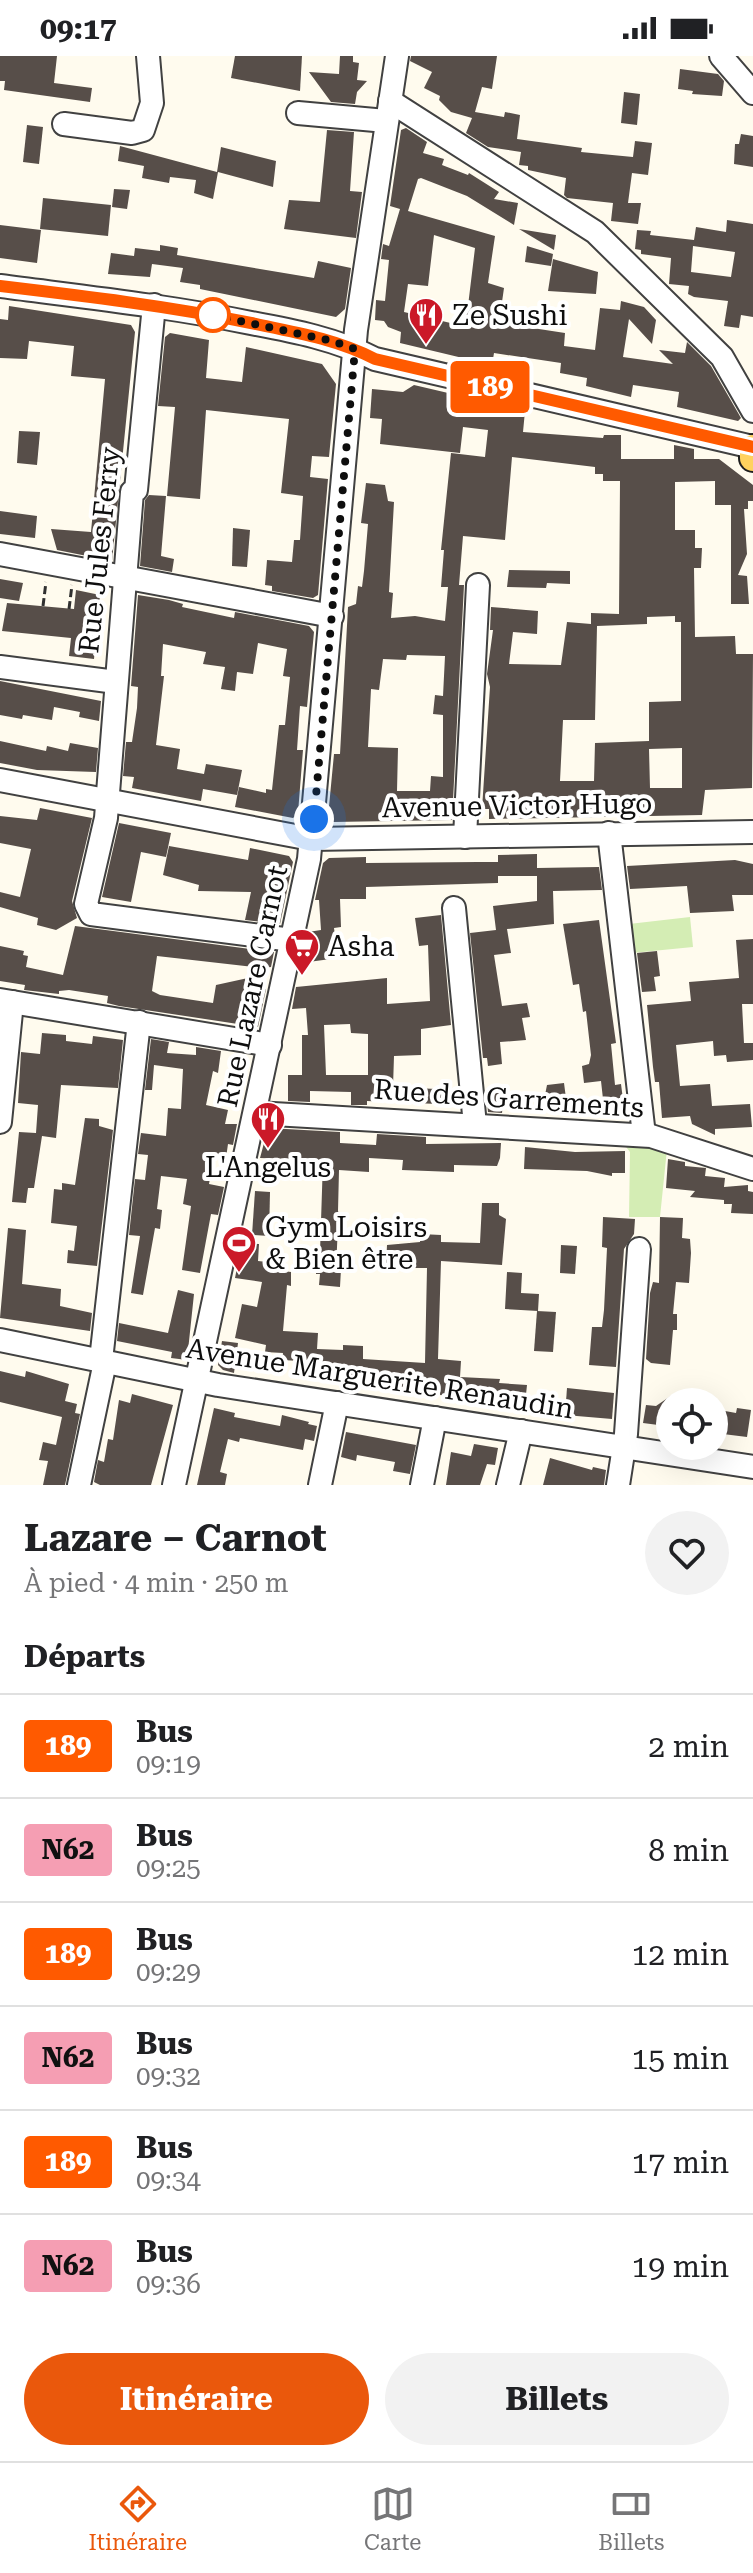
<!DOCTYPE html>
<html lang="fr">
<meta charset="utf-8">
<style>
body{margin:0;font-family:"Roboto Serif",serif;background:#f2f2f2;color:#202124;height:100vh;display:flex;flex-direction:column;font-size:30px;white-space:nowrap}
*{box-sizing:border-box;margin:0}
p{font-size:26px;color:#757577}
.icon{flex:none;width:44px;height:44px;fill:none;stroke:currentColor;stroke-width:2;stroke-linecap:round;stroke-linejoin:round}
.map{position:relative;height:1429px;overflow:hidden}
.side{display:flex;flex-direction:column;background:#fff;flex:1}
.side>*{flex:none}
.badge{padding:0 16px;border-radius:6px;font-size:28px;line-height:52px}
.fabs{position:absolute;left:656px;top:1332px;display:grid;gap:16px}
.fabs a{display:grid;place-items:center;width:72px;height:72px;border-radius:50%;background:#fff;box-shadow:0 8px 32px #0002;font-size:40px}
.you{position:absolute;width:40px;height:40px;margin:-20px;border:6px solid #fff;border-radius:50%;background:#1a73e8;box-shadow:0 0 0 12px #1a73e833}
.map>.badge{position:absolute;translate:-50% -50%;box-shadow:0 0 0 4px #fff}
h2{padding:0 24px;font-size:30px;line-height:72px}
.round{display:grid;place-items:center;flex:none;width:84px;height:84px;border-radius:42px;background:#f2f2f2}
.summary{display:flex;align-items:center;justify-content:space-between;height:136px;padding:0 24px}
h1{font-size:38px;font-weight:700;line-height:60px}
.cta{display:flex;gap:16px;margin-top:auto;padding:16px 24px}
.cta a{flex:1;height:92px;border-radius:48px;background:#ea580c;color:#fff;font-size:32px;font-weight:700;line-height:92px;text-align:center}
.cta a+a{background:#f2f2f2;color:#202124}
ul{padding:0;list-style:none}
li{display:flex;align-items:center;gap:24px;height:104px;padding:0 24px;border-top:2px solid #e0e0e0}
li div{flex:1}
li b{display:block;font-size:30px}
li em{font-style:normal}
li .badge{min-width:88px;font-weight:700;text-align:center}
.status{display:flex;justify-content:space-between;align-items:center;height:56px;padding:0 40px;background:#fff;direction:ltr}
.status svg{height:22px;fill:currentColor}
.menu{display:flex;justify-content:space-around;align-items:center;height:112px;border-top:2px solid #e0e0e0;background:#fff;font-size:22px;color:#757577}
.menu a{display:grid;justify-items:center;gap:4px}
.menu .current{color:#ea580c}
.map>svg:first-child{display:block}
.green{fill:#d4edb4}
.building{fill:#574e49;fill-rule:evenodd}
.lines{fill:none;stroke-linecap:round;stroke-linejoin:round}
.minor-casing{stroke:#414141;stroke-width:26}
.major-casing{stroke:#1f1f1f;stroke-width:30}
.path{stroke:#303030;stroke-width:3;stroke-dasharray:8 4;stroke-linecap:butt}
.minor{stroke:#fff;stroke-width:22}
.major{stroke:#ffd25e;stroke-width:26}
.line-casing{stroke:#fff;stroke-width:18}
.line{stroke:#ff5a00;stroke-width:12}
.walk{stroke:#0e0e0e;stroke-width:8;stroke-dasharray:0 14.4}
.stop-dot{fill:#fff;stroke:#ff5a00;stroke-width:4}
.labels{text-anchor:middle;stroke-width:8;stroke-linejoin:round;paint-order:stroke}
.poi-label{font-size:28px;fill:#0e0e0e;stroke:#fff;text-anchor:start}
.street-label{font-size:28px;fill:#0e0e0e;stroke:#fff}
</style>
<div class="status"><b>09:17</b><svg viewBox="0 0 49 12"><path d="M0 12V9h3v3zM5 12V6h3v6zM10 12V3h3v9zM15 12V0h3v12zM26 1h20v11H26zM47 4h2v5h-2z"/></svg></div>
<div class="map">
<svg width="753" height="1429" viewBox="0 0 753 1429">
<rect width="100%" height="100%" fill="#fffbee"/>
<g class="green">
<path d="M690 861 693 891 632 897 629 868Z"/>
<path d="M623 1087 667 1093 660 1161H629L630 1096Z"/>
</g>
<g class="building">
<path d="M0 0H57L54 27 92 32 90 46 4 34 5 25H0Z"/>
<path d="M235 0H302L300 35 231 22Z"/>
<path d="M340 0H353V6L359 7 357 24 367 25 357 36 355 48 331 46 309 16 339 18Z"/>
<path d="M411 0H497L492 33 482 31 475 56 504 61 505 56 520 59 517 83 582 92 581 96 633 101 635 85 652 87 648 119 632 117 628 147H641L638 168 611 165 613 147 567 142 564 139 566 122 528 114V110L519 109 521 96 488 91 466 77 472 62 451 56 439 44 440 40 424 32 432 16 410 5Z"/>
<path d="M680 13 718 18 724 25 722 40 692 38 693 35 678 33Z"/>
<path d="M624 36 640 38 637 69 621 67Z"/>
<path d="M27 69 43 71 39 108 23 106Z"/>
<path d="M406 72 427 86 423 97 444 103 442 109 468 119 469 117 499 136 494 143 518 147 514 169 467 140 421 122 418 123 408 155 495 180 488 227 504 232 499 267 565 277 564 290 595 294 600 252 620 254 621 245 644 251 656 264 652 288 629 263 623 301 673 308 659 294 685 297 687 286 711 310 741 362 738 365 677 351 679 336 633 329 631 341 586 330 587 322 560 317 561 307 494 297 492 309 400 287 401 276 388 271 384 265 375 264 376 244 385 245 389 204 381 203 383 188 389 190 400 153 390 150 401 74ZM434 179 475 192 468 250 462 249 459 269 404 256 408 228 428 230Z"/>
<path d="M327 74 354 76 350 135 362 136 356 182 284 173 289 144 320 146Z"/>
<path d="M741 78 753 80V111L734 108 735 88H739Z"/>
<path d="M120 90 217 116 221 91 276 105 273 131 218 116 213 143 194 137 196 124 170 121 169 127 142 122 144 110 118 105Z"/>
<path d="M114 133 130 134 127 153 112 151Z"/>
<path d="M43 142 111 149 108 180 40 173Z"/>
<path d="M727 164 753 168V261L741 259 739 272 724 270 728 245 694 241 688 238 689 230 669 228 671 202 641 198V194L635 193 637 174 651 175 650 179 694 184 696 171 726 176ZM693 190 735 196 731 221 691 216Z"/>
<path d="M0 169 41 174 37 207 0 202Z"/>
<path d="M519 173 556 179 554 194Z"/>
<path d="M160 189 178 192 177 199 314 222 318 205 351 212 345 253 336 261 200 233V229L180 226 183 212 152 208 150 221 108 218 111 197 134 200 135 192 160 195Z"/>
<path d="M527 190 553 198 551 210 525 206Z"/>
<path d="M553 203 598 216 596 238 548 235Z"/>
<path d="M9 250 131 269 135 276 112 505 57 494 51 473 91 476 105 323 71 320 74 290 29 285 27 303 0 302V263L8 264Z"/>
<path d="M170 277 209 284 206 322 242 326 246 291 322 308 336 328 329 401 312 400 310 421 328 423 318 539 313 542 272 535V530L265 529 267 504 292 506 294 484H300L303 440 281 437 289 363 206 354 200 443 167 440 175 351 158 350 165 281Z"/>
<path d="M414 329 525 355 523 376 603 382 604 379H621V403H674V389L694 393V403H719L753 429V445H748V453H744L747 498 738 519 747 520 749 548H731V449H715V425L675 426V474H695V492H702L701 512H694L695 581 735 580 736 598H753L752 732 705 734 702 759 489 763V753H482L490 631 487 618 493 574H490L491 551 538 555 537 578 513 576 509 608 561 609 567 566 591 568V557L619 558 620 425H603V418H595V411L512 401 505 484 463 480 459 529H464L452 764 333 766 328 761 334 698H340L348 551 356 548 358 530 362 531 364 515 368 468 361 467 366 427 385 429 388 445 394 446 389 536 393 537 391 562 415 560 445 565 448 531H441L444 494H441L451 397 485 401 488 374 463 371 460 397 380 388 382 363 370 362 372 333 403 336ZM675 560V566H681V645L649 646V685L595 687 594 725H560L563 664H595L597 570 647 568V561ZM407 599 445 600 443 640 435 639 433 658 443 659V721L431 720 430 735H397L398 692 368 691 371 633 379 634 383 603 406 604ZM682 692V732H650L649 693Z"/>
<path d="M19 375 40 376 37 409 17 407Z"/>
<path d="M149 439 166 440 161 500 174 503 172 516 140 510 145 444Z"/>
<path d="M0 455 37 460 35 482 0 478Z"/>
<path d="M233 472 250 474 247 511 232 510Z"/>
<path d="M509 514 570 515V528L547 527 546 532 507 531Z"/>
<path d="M0 523 23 527 19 545 0 542Z"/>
<path d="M76 534 100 539 94 603 69 600 71 582 2 575 7 547 74 553Z"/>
<path d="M138 539 169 544 183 548 182 551 234 562 235 556 309 570 314 576 307 651 300 650 297 694H303L298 757 293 762 235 751 239 731 266 737V733L272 734 279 669H285L290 621 283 620 287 593 258 587 253 618 237 616 235 635 221 633 225 611 203 608 206 596 163 588 161 620H164L156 689 180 693 177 713 204 718 206 708 242 714 237 739 203 733 201 745 132 732 134 721 123 720 126 686H132L137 652 138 631 131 630Z"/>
<path d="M0 625 101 645 99 665 79 661 80 656 54 651 52 664 23 659 22 663 0 659Z"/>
<path d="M0 685 46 695 47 690 68 695 70 687 98 692 96 716 37 714 0 707Z"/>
<path d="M40 752 92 762 72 845 77 862 56 874 37 869 38 862 0 851V836L20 841 31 793 0 787V760L37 764Z"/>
<path d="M119 767 171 777 166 801 141 796 131 846 102 841Z"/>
<path d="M169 790 248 804 250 792 289 800 293 806 280 868 245 864 251 836 198 835 199 829 163 819Z"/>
<path d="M537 798V820H498V827L366 831V843H340L341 871 334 872 338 902 301 907 308 876 321 874 319 844H315L323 807 329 802 366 801V807L478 806H498V799Z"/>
<path d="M735 804 753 808V839H732L734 855 690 857 687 830 630 833 627 810Z"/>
<path d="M599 811 602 834 553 835 554 868 507 873 511 897 494 899 502 950 527 947 530 961 522 962 526 984 500 986 502 1008 488 1010 487 1002H483L470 877 496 874 493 850 537 845V812Z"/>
<path d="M441 859 451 969 421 973V999L394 1000 393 1031 458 1034 459 1049 439 1051 438 1048 367 1045V1049H351V1036L310 1035V1046L288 1045V1019H302V979H308L306 952 292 953 296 931 387 922V948L430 945 428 889 419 890 415 862ZM350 968 351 977 368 978V1019H326L324 969Z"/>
<path d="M599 864 616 987 611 988 615 1029 621 1028 625 1059 605 1061 601 1025 584 1027 582 1010 589 1008 591 999 586 955 583 956 579 928 573 929 563 868Z"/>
<path d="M75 870 274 896 271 911 263 912 157 900 152 935 160 939 213 947 216 929 262 919 263 934 266 933 258 971 119 950 107 947 108 940 69 934 59 935V938L24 934 25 929 0 925V890L24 895 23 899 28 900 26 911 63 919Z"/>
<path d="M753 883V948H742L744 987H753V1004L727 1006 726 999 714 1000 713 985 676 989 680 1030 710 1028 712 1050 750 1048 752 1071 715 1073V1079L692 1068 690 1060 662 1062 659 1026H655L653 1011 647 949 691 945 689 926 739 922 736 884Z"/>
<path d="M657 895 660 920 654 921 656 935 642 936 637 897Z"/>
<path d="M42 977 66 979V985L92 988 93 980 123 984 118 1032 61 1029 56 1082 42 1080 34 1132H28L26 1147 12 1146 19 1076 36 1077 38 1049 18 1047 21 996 40 998Z"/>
<path d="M151 983 169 986 167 997 196 999V991L221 995 218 1017 213 1015 206 1049 228 1054 225 1068H237L233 1089 228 1088 226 1102 214 1100 209 1128 224 1131 218 1159 211 1158 200 1217 182 1214 191 1150 183 1148 187 1123 161 1120 157 1153 162 1154 160 1173 155 1172 143 1239 131 1237 140 1180 129 1179 135 1123 145 1124 148 1099 138 1098 141 1077 166 1080 168 1052 181 1053 183 1013 154 1009 152 1034H145Z"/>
<path d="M564 1027 567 1050 559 1051 554 1056 544 1044 547 1029Z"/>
<path d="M486 1036 504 1037 502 1057 488 1056Z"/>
<path d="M85 1062 99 1063V1070L113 1074 97 1210 67 1207 68 1194 74 1195 77 1170 51 1167 54 1133 62 1134V1127L75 1129Z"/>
<path d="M268 1072 340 1076V1087L376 1089 377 1078 426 1081V1088L501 1087 500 1102 497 1110 454 1109V1116L402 1114 403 1104 369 1102V1116L339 1114 338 1155 343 1169H338L336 1213H341L340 1231 319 1229 320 1218H316V1196H320L323 1104 260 1102Z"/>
<path d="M525 1091 575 1096 625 1095V1117H612V1120L587 1115 524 1113Z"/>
<path d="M668 1103 685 1106V1110L706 1112 705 1120 725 1122 724 1131 748 1129V1135L753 1136V1158L731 1157 732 1148H724V1144L690 1141 695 1135 666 1132Z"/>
<path d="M255 1135 270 1136 269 1180 252 1179Z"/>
<path d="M482 1147H499V1159L506 1163 502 1209 441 1205 438 1303 461 1305 460 1321 500 1323 499 1327 527 1329 525 1348 503 1346V1342L439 1339 440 1334 376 1329 367 1327 368 1320 320 1317V1306L282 1304 283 1297 265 1296 266 1289 235 1282 242 1248 257 1251 262 1226 235 1222 242 1187 259 1188 258 1205 267 1206V1213L291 1216V1230L287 1229 283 1275 318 1277 317 1293 343 1294V1289L363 1290V1303L425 1307 427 1212H386L387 1189 420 1186 421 1178 441 1179V1186L480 1187Z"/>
<path d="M603 1161 635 1163 634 1178 624 1193 616 1311 589 1309 592 1271H602L604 1254 607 1192 602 1191Z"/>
<path d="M660 1161 683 1162 682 1182 690 1183 691 1197 689 1227 676 1226 673 1258H677V1274H673L670 1309 651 1307 646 1303 650 1237 653 1226 659 1227Z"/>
<path d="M8 1172 26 1174 22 1228 61 1233 60 1250 92 1257 90 1275 0 1262Z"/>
<path d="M561 1189 577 1190 575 1218 560 1217Z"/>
<path d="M507 1216 522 1217 521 1237 539 1238 538 1255 505 1253Z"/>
<path d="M178 1234 194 1238 187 1304 171 1302 172 1296 117 1285 119 1267 168 1277Z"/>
<path d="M537 1255 556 1256 553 1296 534 1295Z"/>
<path d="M222 1285 238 1287 234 1317 223 1314 218 1309Z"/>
<path d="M0 1315 25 1321 26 1315 69 1328 65 1345 77 1348 75 1357 80 1358 65 1429H43L48 1405 39 1404 43 1386 56 1389 62 1361 0 1346Z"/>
<path d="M567 1332 614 1337 612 1363 565 1359Z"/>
<path d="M132 1338 173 1349 151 1429H100L94 1426 98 1404 104 1406 108 1383 113 1384 119 1344 130 1347Z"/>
<path d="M672 1339 666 1370 643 1367 646 1349 656 1350Z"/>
<path d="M214 1352 235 1357 234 1361 280 1370 282 1359 309 1366 308 1368 317 1370 314 1385 305 1383 303 1394 240 1382 239 1386 228 1383 220 1416 227 1418 225 1429H197Z"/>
<path d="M737 1352 751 1354 747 1381 715 1377 716 1358 724 1359 725 1355 736 1357Z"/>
<path d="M346 1376 416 1389 410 1418 393 1415 395 1406 357 1399 356 1405 341 1401Z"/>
<path d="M474 1388 498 1392 495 1409 487 1408 480 1429H446L451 1396 471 1400Z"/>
<path d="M550 1402 592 1414 593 1411 606 1414 604 1429H543Z"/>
</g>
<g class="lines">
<g class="minor-casing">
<g id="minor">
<path d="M721 0 753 37"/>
<path d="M390 45 595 176 722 301 753 355"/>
<path d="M298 57 386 65"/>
<path d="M64 68 132 77 143 74 152 47 148 0"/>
<path d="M0 230C84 241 168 250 251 267 294 275 336 283 375 303L753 391"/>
<path d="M154 249 136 434 132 436 106 762 86 848 91 858 292 884"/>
<path d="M0 498 332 560"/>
<path d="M0 611 116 626"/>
<path d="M0 724 311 783 753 776"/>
<path d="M609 777 644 1079"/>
<path d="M465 781 478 529"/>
<path d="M454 852 475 1069"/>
<path d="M0 944 270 989"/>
<path d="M256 1057 651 1080 753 1113"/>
<path d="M0 1066 12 946"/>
<path d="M0 1284 218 1329 753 1411"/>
<path d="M101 1304 139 966"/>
<path d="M79 1429 105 1306"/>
<path d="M174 1429 309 803 356 274 397 0"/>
<path d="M320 1429 337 1347"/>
<path d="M422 1429 435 1362"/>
<path d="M508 1429 521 1375"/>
<path d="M618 1429 626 1378 639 1193"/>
</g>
</g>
<g class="major-casing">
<path id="major" d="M753 392V402"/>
</g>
<g class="path">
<path d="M43 550 46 526"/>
<path d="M69 553 72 529"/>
</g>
<use href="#minor" class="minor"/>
<use href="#major" class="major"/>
</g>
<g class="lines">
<g class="line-casing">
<path id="line" d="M0 230C84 240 168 250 251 267 294 276 336 283 375 303L753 391"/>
</g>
<use href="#line" class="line"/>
<path class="walk" d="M213 259 332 285 355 293 314 763"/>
</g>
<defs>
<g id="restaurant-pin" transform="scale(1.8)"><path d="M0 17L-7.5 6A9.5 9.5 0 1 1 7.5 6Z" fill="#cb1928" stroke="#fff"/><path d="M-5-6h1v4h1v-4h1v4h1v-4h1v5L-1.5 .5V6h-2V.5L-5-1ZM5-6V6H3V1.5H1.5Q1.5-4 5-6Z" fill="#fff"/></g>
<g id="supermarket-pin" transform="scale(1.8)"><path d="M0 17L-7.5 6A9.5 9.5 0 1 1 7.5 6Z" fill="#cb1928" stroke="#fff"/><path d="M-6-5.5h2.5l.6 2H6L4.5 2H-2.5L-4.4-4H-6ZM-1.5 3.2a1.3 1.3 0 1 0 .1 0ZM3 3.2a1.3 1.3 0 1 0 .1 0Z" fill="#fff"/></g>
<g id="stadium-pin" transform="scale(1.8)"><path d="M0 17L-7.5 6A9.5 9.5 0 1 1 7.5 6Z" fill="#cb1928" stroke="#fff"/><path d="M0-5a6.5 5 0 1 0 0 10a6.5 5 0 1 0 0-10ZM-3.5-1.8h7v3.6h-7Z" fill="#fff"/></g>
</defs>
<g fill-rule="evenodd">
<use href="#restaurant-pin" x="426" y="259"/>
<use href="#supermarket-pin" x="302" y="890"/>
<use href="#restaurant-pin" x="268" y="1063"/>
<use href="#stadium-pin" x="239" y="1187"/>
</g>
<circle class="stop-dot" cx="213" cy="259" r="16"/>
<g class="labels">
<g class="poi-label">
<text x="452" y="269">Ze Sushi</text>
<text x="328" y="900">Asha</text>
<text x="268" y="1121" text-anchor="middle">L'Angelus</text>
<text x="265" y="1181">Gym Loisirs<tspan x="265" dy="32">&amp; Bien être</tspan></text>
</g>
<g class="street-label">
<text transform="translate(99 494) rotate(-84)" y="10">Rue Jules Ferry</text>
<text transform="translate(517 749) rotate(-1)" y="10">Avenue Victor Hugo</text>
<text transform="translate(252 930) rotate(-78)" y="10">Rue Lazare Carnot</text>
<text transform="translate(509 1042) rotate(4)" y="10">Rue des Garrements</text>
<text transform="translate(380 1322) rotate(9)" y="10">Avenue Marguerite Renaudin</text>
</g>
</g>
</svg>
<div class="fabs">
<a><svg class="icon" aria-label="locate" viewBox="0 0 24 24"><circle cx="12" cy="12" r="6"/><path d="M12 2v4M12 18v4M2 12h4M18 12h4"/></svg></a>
</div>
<div class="you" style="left:314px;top:763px"></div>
<b class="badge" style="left:490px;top:331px;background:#ff5a00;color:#fff">189</b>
</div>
<section class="side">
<div class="summary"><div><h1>Lazare – Carnot</h1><p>À pied · 4 min · 250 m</p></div><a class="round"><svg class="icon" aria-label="heart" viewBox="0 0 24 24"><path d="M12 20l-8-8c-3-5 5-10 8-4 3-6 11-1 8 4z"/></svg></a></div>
<h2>Départs</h2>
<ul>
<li><span class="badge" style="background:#ff5a00;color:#fff">189</span><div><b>Bus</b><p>09:19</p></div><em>2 min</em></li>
<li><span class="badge" style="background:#f59eb3;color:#111">N62</span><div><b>Bus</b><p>09:25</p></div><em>8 min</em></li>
<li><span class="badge" style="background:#ff5a00;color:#fff">189</span><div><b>Bus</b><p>09:29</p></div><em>12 min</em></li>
<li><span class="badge" style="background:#f59eb3;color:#111">N62</span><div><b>Bus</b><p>09:32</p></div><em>15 min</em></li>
<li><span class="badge" style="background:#ff5a00;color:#fff">189</span><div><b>Bus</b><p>09:34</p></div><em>17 min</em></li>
<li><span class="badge" style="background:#f59eb3;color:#111">N62</span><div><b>Bus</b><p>09:36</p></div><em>19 min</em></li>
</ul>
<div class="cta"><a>Itinéraire</a><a>Billets</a></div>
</section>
<nav class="menu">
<a class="current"><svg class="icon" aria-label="directions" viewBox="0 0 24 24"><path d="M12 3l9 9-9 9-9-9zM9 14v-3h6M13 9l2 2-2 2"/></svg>Itinéraire</a>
<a><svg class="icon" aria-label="map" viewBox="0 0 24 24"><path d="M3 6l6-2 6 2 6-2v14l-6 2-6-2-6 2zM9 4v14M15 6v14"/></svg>Carte</a>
<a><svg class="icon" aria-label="tickets" viewBox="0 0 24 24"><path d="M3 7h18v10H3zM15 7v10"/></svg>Billets</a>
</nav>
